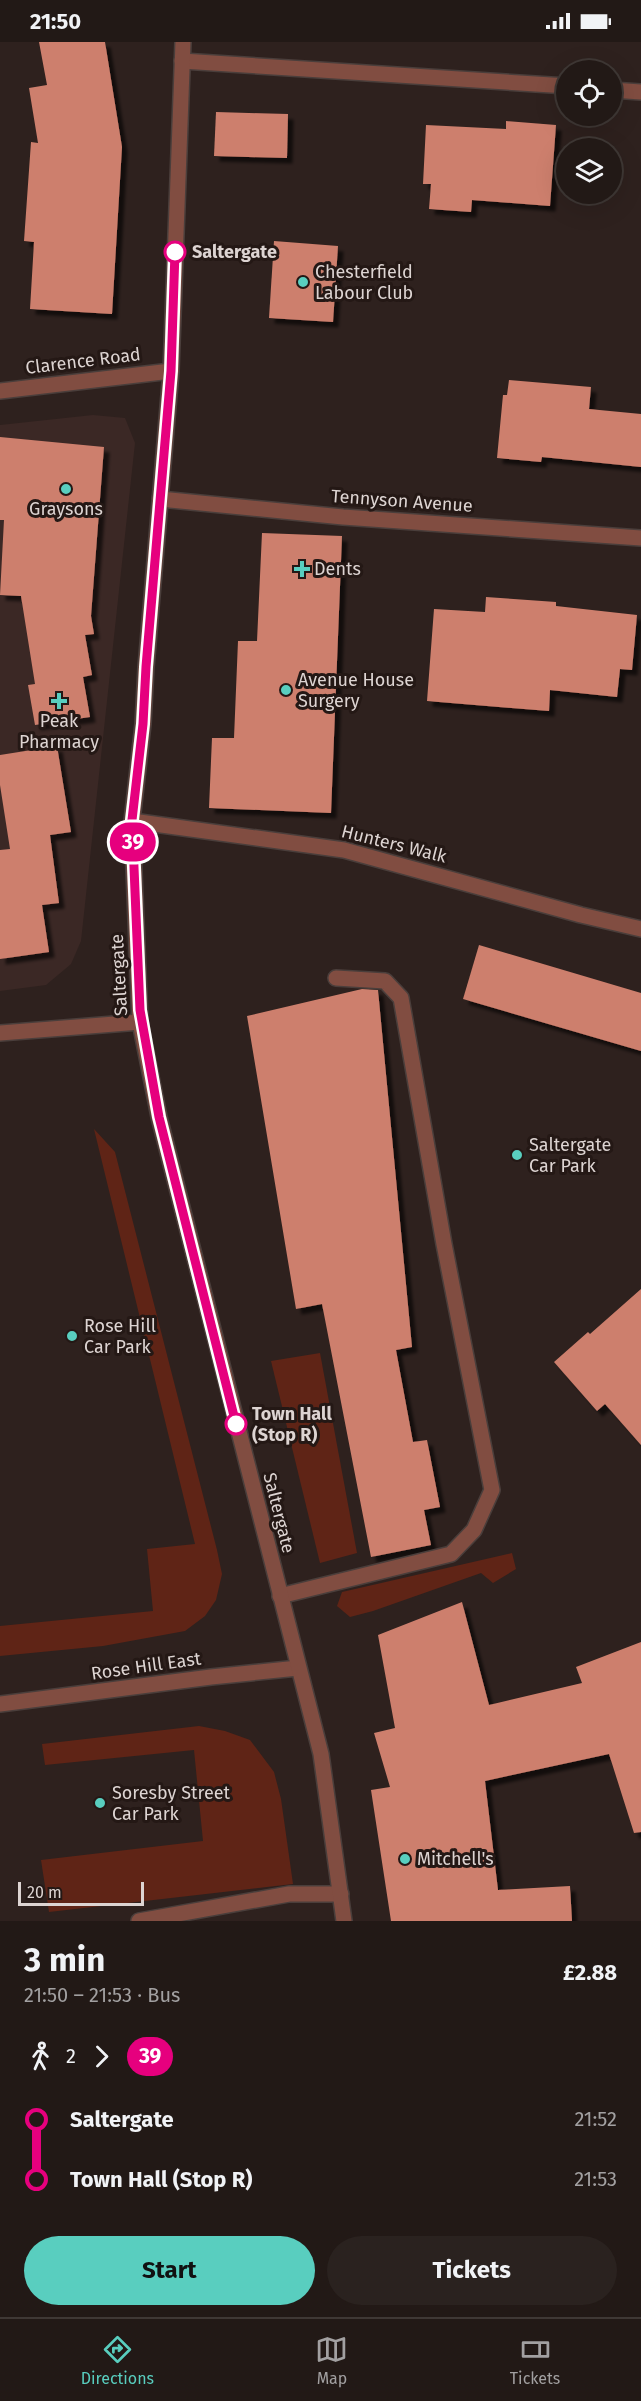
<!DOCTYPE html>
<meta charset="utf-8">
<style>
body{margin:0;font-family:"Fira Sans",sans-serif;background:#2a221f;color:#f1f3f6;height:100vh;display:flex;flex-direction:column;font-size:22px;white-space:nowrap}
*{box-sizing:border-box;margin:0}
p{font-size:20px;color:#a2a0a1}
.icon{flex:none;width:33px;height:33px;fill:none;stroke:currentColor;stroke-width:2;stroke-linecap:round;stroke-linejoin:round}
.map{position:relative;height:1879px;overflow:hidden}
.side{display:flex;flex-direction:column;background:#221916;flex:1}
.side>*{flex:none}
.badge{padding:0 12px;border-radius:20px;font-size:21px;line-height:39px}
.tools{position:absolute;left:556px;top:18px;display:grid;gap:12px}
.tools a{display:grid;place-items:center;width:66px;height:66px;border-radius:50%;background:#221916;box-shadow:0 6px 24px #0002,0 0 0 2px #3f3835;font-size:30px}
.scale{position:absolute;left:18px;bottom:15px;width:126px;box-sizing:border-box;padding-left:6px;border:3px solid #ddd4d2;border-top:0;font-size:16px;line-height:21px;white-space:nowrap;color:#ddd4d2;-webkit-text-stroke:4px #241815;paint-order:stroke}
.map>.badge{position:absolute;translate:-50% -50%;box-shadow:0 0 0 3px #fff}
.legs{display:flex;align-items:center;gap:9px;height:66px;padding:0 24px;font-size:20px}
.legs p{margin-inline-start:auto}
.summary{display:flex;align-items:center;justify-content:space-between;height:102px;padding:0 24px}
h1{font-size:33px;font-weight:700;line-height:45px}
.button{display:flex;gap:12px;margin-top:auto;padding:12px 24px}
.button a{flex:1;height:69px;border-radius:36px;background:#59cebf;color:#111;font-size:24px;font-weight:700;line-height:69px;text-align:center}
.button a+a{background:#2a221f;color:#f1f3f6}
ul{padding:0 24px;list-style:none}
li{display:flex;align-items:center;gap:21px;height:60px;font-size:22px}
li i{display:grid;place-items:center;width:9px;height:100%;margin:0 8px;background:currentColor}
li i::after{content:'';width:15px;height:15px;margin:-8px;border:4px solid;border-radius:50%;background:#221916}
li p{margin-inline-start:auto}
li:first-child i{background:linear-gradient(#0000 50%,currentColor 0)}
li:last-child i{background:linear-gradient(currentColor 50%,#0000 0)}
.status{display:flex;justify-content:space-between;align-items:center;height:42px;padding:0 30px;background:#221916;direction:ltr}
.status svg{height:16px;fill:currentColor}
.menu{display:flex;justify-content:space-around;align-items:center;height:84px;border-top:2px solid #3f3835;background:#221916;font-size:16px;color:#a2a0a1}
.menu a{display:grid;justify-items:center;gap:3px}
.menu .on{color:#59cebf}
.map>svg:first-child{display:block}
.built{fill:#3b2825}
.green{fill:#5f2416}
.building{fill:#cd7f6d;filter:url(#shadow)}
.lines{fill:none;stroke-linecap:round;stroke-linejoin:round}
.service-casing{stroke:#4a3e3b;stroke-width:18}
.minor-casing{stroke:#4a3e3b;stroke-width:18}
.tertiary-casing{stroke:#4a3e3b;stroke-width:18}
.service{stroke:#814d41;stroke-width:15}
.minor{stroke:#814d41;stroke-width:15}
.tertiary{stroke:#814d41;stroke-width:15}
.line-1-casing{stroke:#fff;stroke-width:14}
.line-1{stroke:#e6007e;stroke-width:9}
.stop-1-dot{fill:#fff;stroke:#e6007e;stroke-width:3}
.poi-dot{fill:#59cebf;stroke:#241815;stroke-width:2}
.labels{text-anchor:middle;stroke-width:6;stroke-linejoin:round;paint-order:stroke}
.stop-label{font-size:18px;font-weight:bold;fill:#ddd4d2;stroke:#241815;text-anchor:start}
.poi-label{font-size:18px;fill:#ddd4d2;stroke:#241815;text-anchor:start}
.street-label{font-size:18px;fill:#ddd4d2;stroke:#241815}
</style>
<div class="status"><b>21:50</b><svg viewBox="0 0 49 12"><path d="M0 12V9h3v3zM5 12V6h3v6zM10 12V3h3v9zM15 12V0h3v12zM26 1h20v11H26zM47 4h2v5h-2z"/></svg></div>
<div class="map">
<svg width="641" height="1879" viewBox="0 0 641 1879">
<defs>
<filter id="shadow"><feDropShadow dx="5.5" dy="5.5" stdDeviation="1.5" flood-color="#0009"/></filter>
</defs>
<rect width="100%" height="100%" fill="#2e211e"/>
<path class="built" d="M93 373 125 376 135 401 81 899 71 922 46 943 0 949V383Z"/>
<g class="green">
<path d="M94 1087 115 1110 217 1508 222 1532 216 1558 205 1574 185 1589 103 1604 0 1614V1584L153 1569 147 1507 195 1502Z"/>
<path d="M320 1311 357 1511 320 1521 271 1319Z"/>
<path d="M512 1511 516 1527 493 1541 481 1531 373 1569 350 1575 337 1564 342 1550Z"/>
<path d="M199 1684 225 1689 250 1698 274 1730 281 1757 293 1842 49 1870 41 1818 203 1799 194 1708 45 1723 42 1702Z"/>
</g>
<g class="building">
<path d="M39 0H105L122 105 112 272 30 267 34 200 24 199 31 100 38 101 29 46 47 43Z"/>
<path d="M216 70 288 72 287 116 214 114Z"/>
<path d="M506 79 556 83 550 164 472 158 471 170 429 167 431 142H423L426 83 506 87Z"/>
<path d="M274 199 338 204 333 280 269 276Z"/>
<path d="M509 338 591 345 589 367 641 372V425L542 415 541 420 497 416 503 353H507Z"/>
<path d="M0 395 104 405 91 574 94 592 85 593 92 633 83 635 90 675 35 683 28 643 35 642 21 554 0 553 4 478H0Z"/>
<path d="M262 491 342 494 331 771 209 766 212 696H234L238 599H257Z"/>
<path d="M486 555 556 560V564L637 573 632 628 620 627 617 655 550 648 549 669 427 659 434 567 485 570Z"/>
<path d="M57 704 71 790 50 793 59 861 42 863 49 910 0 917V808L10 807 0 743V713Z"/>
<path d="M479 903 641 951V1009L463 957Z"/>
<path d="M362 947 378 948 412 1305 396 1308 413 1400 427 1398 440 1465 424 1468 431 1503 371 1515 322 1262 296 1267 247 974Z"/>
<path d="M641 1247V1403L605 1362 597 1369 554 1320 588 1290 590 1292Z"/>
<path d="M462 1560 489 1663 582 1641 576 1625 641 1600V1790L634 1791 609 1712 485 1739 498 1848 570 1844 572 1879H391L371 1748 390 1745 374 1691 395 1686 378 1593Z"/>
</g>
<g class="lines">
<g class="service-casing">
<g id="service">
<path d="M280 1554 451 1512 474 1488 492 1448 444 1202 401 956 385 939 336 936"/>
<path d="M139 1879 289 1852H341"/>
</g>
</g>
<g class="minor-casing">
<g id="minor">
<path d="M182 19 567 44"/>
<path d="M612 48 641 50"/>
<path d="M160 457 343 475 641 496"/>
<path d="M132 779 344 808 581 873 641 887"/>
<path d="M0 991 140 980"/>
<path d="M0 1662 211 1635 298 1626"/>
</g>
</g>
<g class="tertiary-casing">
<g id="tertiary">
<path d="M183 0 171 329 146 625 143 682 132 779 140 980 159 1075 321 1712 344 1879"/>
<path d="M0 349 171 329"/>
</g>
</g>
<use href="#service" class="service"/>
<use href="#minor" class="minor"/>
<use href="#tertiary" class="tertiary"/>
</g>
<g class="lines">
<g class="line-1-casing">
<path id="line-1" d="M175 210 171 329 146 625 143 682 132 778 140 968 159 1075 236 1382"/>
</g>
<use href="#line-1" class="line-1"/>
</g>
<g class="stop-1-dot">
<circle cx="175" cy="210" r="10"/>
<circle cx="236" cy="1382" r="10"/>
</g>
<g class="poi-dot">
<circle cx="303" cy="240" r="6"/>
<circle cx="66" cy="447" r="6"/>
<path d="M299 518h6v6h6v6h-6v6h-6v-6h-6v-6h6z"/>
<circle cx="286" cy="648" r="6"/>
<path d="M56 650h6v6h6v6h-6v6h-6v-6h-6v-6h6z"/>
<circle cx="517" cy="1113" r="6"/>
<circle cx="72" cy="1294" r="6"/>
<circle cx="100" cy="1761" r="6"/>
<circle cx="405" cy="1817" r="6"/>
</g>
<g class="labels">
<g class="stop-label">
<text x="192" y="216">Saltergate</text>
<text x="252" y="1378">Town Hall<tspan x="252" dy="21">(Stop R)</tspan></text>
</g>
<g class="poi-label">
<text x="315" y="236">Chesterfield<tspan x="315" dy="21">Labour Club</tspan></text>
<text x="66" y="473" text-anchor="middle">Graysons</text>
<text x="314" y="533">Dents</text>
<text x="298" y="644">Avenue House<tspan x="298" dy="21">Surgery</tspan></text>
<text x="59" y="685" text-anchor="middle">Peak<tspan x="59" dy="21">Pharmacy</tspan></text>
<text x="529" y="1109">Saltergate<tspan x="529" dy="21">Car Park</tspan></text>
<text x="84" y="1290">Rose Hill<tspan x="84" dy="21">Car Park</tspan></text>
<text x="112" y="1757">Soresby Street<tspan x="112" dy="21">Car Park</tspan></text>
<text x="417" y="1823">Mitchell's</text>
</g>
<g class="street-label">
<text transform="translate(83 319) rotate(-7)" y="6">Clarence Road</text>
<text transform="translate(402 459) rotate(4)" y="6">Tennyson Avenue</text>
<text transform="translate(394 802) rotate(14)" y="6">Hunters Walk</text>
<text transform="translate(119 933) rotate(-93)" y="6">Saltergate</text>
<text transform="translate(279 1471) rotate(76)" y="6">Saltergate</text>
<text transform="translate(146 1624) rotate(-8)" y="6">Rose Hill East</text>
</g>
</g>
</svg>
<div class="tools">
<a><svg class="icon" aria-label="locate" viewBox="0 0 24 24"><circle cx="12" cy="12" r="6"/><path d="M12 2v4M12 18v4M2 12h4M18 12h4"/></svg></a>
<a><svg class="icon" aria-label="layers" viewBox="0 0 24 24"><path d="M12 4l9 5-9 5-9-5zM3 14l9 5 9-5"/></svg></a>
</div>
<div class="scale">20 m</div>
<b class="badge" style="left:133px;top:800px;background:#e6007e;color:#fff">39</b>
</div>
<section class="side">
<div class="summary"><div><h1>3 min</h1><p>21:50 – 21:53 · Bus</p></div><b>£2.88</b></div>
<div class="legs"><svg class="icon" aria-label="walk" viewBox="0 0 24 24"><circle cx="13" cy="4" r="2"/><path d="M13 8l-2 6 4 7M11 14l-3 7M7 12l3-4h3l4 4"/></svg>2<svg class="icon" aria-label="forward" viewBox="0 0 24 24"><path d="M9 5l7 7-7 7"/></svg><b class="badge" style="background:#e6007e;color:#fff">39</b></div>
<ul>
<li><i style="color:#e6007e"></i><b>Saltergate</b><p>21:52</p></li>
<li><i style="color:#e6007e"></i><b>Town Hall (Stop R)</b><p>21:53</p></li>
</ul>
<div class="button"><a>Start</a><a>Tickets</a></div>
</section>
<nav class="menu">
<a class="on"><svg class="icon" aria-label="directions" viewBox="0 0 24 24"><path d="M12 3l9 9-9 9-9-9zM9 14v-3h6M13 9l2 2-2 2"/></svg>Directions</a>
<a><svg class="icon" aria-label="map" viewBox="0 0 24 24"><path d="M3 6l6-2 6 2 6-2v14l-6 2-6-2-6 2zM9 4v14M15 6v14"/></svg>Map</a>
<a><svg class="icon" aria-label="tickets" viewBox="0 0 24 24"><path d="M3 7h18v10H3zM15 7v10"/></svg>Tickets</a>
</nav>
